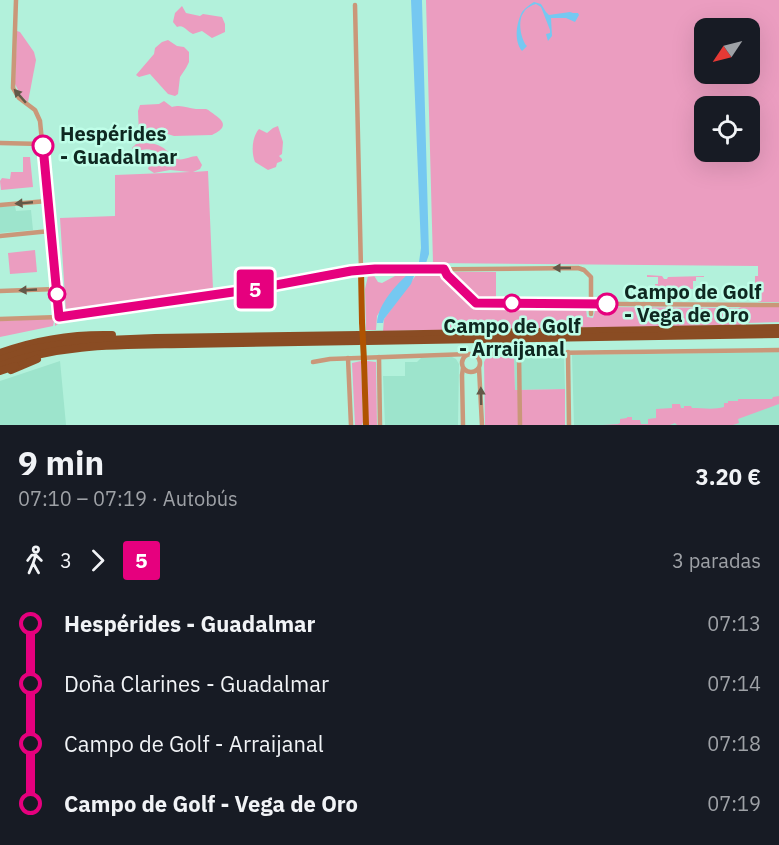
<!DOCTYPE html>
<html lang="es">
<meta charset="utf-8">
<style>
body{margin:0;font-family:"IBM Plex Sans",sans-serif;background:#20242c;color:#f1f3f6;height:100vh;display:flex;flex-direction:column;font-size:22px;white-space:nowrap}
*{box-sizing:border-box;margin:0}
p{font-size:20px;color:#9ea1a6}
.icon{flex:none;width:33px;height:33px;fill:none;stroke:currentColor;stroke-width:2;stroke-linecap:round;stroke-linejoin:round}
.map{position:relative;height:425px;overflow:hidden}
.drawer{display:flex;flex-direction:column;background:#171b24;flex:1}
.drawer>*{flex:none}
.badge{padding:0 12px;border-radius:4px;font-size:21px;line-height:39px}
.needle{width:39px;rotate:235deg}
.buttons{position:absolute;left:694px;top:18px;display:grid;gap:12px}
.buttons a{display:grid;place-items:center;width:66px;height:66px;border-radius:12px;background:#171b24;box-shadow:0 6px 24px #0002;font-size:30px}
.map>.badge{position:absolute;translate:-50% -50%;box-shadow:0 0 0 3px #fff}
.legs{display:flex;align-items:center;gap:9px;height:66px;padding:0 18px;font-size:20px}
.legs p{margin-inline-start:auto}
.summary{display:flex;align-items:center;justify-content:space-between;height:102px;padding:0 18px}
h1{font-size:33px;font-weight:700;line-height:45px}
ul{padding:0 18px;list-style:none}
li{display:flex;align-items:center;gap:21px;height:60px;font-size:22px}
li i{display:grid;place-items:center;width:9px;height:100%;margin:0 8px;background:currentColor}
li i::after{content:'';width:15px;height:15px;margin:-8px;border:4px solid;border-radius:50%;background:#171b24}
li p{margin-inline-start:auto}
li:first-child i{background:linear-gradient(#0000 50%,currentColor 0)}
li:last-child i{background:linear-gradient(currentColor 50%,#0000 0)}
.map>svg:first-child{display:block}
.built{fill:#9de4cc}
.green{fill:#eb9dc0;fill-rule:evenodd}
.water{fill:#75c8f1}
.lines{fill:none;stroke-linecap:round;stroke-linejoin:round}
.minor{stroke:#ca9779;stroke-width:4.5}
.major{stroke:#af5301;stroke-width:6}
.highway{stroke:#8a4c23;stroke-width:8}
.major-bridge{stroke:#af5301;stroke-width:6}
.oneway{fill:#635948}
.line-1-casing{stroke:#fff;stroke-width:14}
.line-1{stroke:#e6007e;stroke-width:9}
.stop-1-dot{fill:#fff;stroke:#e6007e;stroke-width:3}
.labels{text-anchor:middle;stroke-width:5;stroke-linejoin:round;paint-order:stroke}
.stop-label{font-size:20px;font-weight:bold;fill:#0e2720;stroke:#bffee8;text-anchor:start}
</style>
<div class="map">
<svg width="779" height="425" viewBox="0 0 779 425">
<rect width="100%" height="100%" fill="#b2f1db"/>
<g class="built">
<path d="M15 206 16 211 31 210 33 230 0 233V207Z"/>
<path d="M779 352V425H574L572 355Z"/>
<path d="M564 356 565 389 515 390 514 357Z"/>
<path d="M452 357 456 359 459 364 458 425H385L383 376H405V362H417L421 358Z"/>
<path d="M60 361 66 425H0V381Z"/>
</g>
<g class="green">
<path d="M426 0H779V302H758V288H755V276H758V266L433 263ZM705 28H750V74H705ZM705 106H750V152H705Z"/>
<path d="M182 6 186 13 200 16 203 14 222 17 225 24V32L212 38 202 31 193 34C187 32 184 24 177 27L173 22 175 13Z"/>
<path d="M17 31 20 32 34 52 36 60 28 102 21 96 15 84Z"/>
<path d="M168 40 177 46 184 47 189 52V62L186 68 180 77 178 94 175 96 168 94 150 74 139 77 136 75 154 54 155 48 162 42Z"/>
<path d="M164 101 172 107C181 104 187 108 196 109 198 109 204 109 206 109 209 110 212 113 215 115 227 123 225 129 212 135L174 136 158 131 139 134 138 111 140 105 159 104Z"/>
<path d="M278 126 283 142 282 154 279 156 282 159V161L277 163 276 167 268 170 255 162C251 152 252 137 259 129L267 133 273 128Z"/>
<path d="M140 143C151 143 159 143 167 151 170 153 171 156 174 158 182 162 190 156 197 156L202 165 200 169 193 172 208 171 213 289 66 312 60 218 115 216V175L190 172 170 170 154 173 148 169 150 163 158 160 159 154C151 148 145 148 136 152L132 148 136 144Z"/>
<path d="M23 157H30L33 187 1 190 0 181 2 178 10 179 11 172H23Z"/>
<path d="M35 250 37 272 10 274 8 253Z"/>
<path d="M419 271H435L440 273 470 301 479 306 584 307 586 309 587 317 593 318 595 311 601 307 739 308 744 306 779 307V322L745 323V325L383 331 384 319Z"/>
<path d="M410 272 392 292 377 316 376 330H366L365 289 368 276 373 274 378 282 382 283 395 276Z"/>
<path d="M453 272H496V300L476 299 451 276V273Z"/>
<path d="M647 275 662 276 664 279H667L668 277 704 276V277H696V281H693V289L655 288V284H658V277H647Z"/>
<path d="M60 318 58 324 55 326V322L54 321 53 326 0 337V321Z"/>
<path d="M490 357H514L515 390 565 389V425H485L484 362 486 358Z"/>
<path d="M361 361 363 422 362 425H355L352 363Z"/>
<path d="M367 361 376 362 377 425H369L368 422Z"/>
<path d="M779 396V404L738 419 739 423 733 425H677L675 423 670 425H603L618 424 620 423V419L627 418V417H632V420H640L641 424H648V419L656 418V409L672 408V404H680L681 408H684V406H691L692 408C702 408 714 410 724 407V403H728V401H738V399H772L773 397Z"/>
</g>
<g class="water">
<path d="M411 0H422V2L429 254 426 263 423 265 419 262 421 248Z"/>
<path d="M534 2 541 4 546 12 549 15 570 12 573 13H578L579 15 575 22 566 18H551L552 36 548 41 546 34 550 33V30L541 7 536 4C532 5 526 8 524 12 517 20 521 40 527 46L522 51C514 41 516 24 522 12 525 8 529 5 534 2Z"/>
<path d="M410 272 414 276 411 284 384 319 383 323H377C378 304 396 285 410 272Z"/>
</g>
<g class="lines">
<g class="minor">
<path d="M16 0 13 88 19 98 35 110 40 121 59 317"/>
<path d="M355 5 361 270"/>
<path d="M0 143 42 144"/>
<path d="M0 205 47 201"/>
<path d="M0 236 50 231"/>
<path d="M444 269 447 275 476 303 779 305"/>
<path d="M0 291 56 289"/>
<path d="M0 319 59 317 254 289 361 270 578 268 584 270 591 277V314"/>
<path d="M568 352 569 425"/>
<path d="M519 353 520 425"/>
<circle cx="471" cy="363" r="9"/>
<path d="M473 354 779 350"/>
<path d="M379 357 380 425"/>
<path d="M348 358 351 425"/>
<path d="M313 362 330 359 469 354"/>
<path d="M479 368 482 425"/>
<path d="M463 425 462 375 463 368"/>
</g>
<g class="major">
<path d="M361 270 362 322"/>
<path d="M364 361 366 425"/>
</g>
<g class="highway">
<path d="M366 335 779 328"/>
<path d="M367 341 779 334"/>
<path d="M0 353C36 340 73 334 112 335"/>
<path d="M0 360 32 349 82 341 155 338 359 335"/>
<path d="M0 366C60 343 122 345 185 344 243 343 301 342 359 341"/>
<path d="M11 370 37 359"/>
<path d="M0 371 15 366"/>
</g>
<path class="major-bridge" d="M362 322 364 361"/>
</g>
<defs><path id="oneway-solid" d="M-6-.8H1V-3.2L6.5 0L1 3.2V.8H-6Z" transform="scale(1.5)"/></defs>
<g class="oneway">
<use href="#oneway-solid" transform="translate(20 96) rotate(-131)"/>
<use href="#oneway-solid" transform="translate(24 203) rotate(175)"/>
<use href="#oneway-solid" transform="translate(562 268) rotate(180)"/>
<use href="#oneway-solid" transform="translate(28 290) rotate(177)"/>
<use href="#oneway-solid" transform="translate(481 396) rotate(-91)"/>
</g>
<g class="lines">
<g class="line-1-casing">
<path id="line-1" d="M43 146 59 317 254 289 351 271 375 269H444L447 275 476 303 607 304"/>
</g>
<use href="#line-1" class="line-1"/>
</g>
<g class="stop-1-dot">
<circle cx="43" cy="146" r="10"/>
<circle cx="57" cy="294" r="8"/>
<circle cx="512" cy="303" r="8"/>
<circle cx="607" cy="304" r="10"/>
</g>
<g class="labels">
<g class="stop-label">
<text x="60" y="141">Hespérides<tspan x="60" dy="23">- Guadalmar</tspan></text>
<text x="624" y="299">Campo de Golf<tspan x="624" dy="23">- Vega de Oro</tspan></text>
<text x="512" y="333" text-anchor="middle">Campo de Golf<tspan x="512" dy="23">- Arraijanal</tspan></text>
</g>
</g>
</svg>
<div class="buttons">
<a><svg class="needle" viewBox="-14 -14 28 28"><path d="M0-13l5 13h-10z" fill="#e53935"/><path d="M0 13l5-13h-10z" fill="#9ea1a6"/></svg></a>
<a><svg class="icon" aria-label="locate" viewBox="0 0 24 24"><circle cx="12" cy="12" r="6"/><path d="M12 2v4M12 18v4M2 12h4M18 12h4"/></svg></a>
</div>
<b class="badge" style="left:255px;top:289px;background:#e6007e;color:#fff">5</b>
</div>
<section class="drawer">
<div class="summary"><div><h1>9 min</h1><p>07:10 – 07:19 · Autobús</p></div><b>3.20 €</b></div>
<div class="legs"><svg class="icon" aria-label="walk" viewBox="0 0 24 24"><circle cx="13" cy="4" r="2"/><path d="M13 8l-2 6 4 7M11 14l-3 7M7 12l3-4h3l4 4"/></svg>3<svg class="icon" aria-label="forward" viewBox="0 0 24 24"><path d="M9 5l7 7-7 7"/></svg><b class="badge" style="background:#e6007e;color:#fff">5</b><p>3 paradas</p></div>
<ul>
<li><i style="color:#e6007e"></i><b>Hespérides - Guadalmar</b><p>07:13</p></li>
<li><i style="color:#e6007e"></i><span>Doña Clarines - Guadalmar</span><p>07:14</p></li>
<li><i style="color:#e6007e"></i><span>Campo de Golf - Arraijanal</span><p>07:18</p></li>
<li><i style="color:#e6007e"></i><b>Campo de Golf - Vega de Oro</b><p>07:19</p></li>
</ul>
</section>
